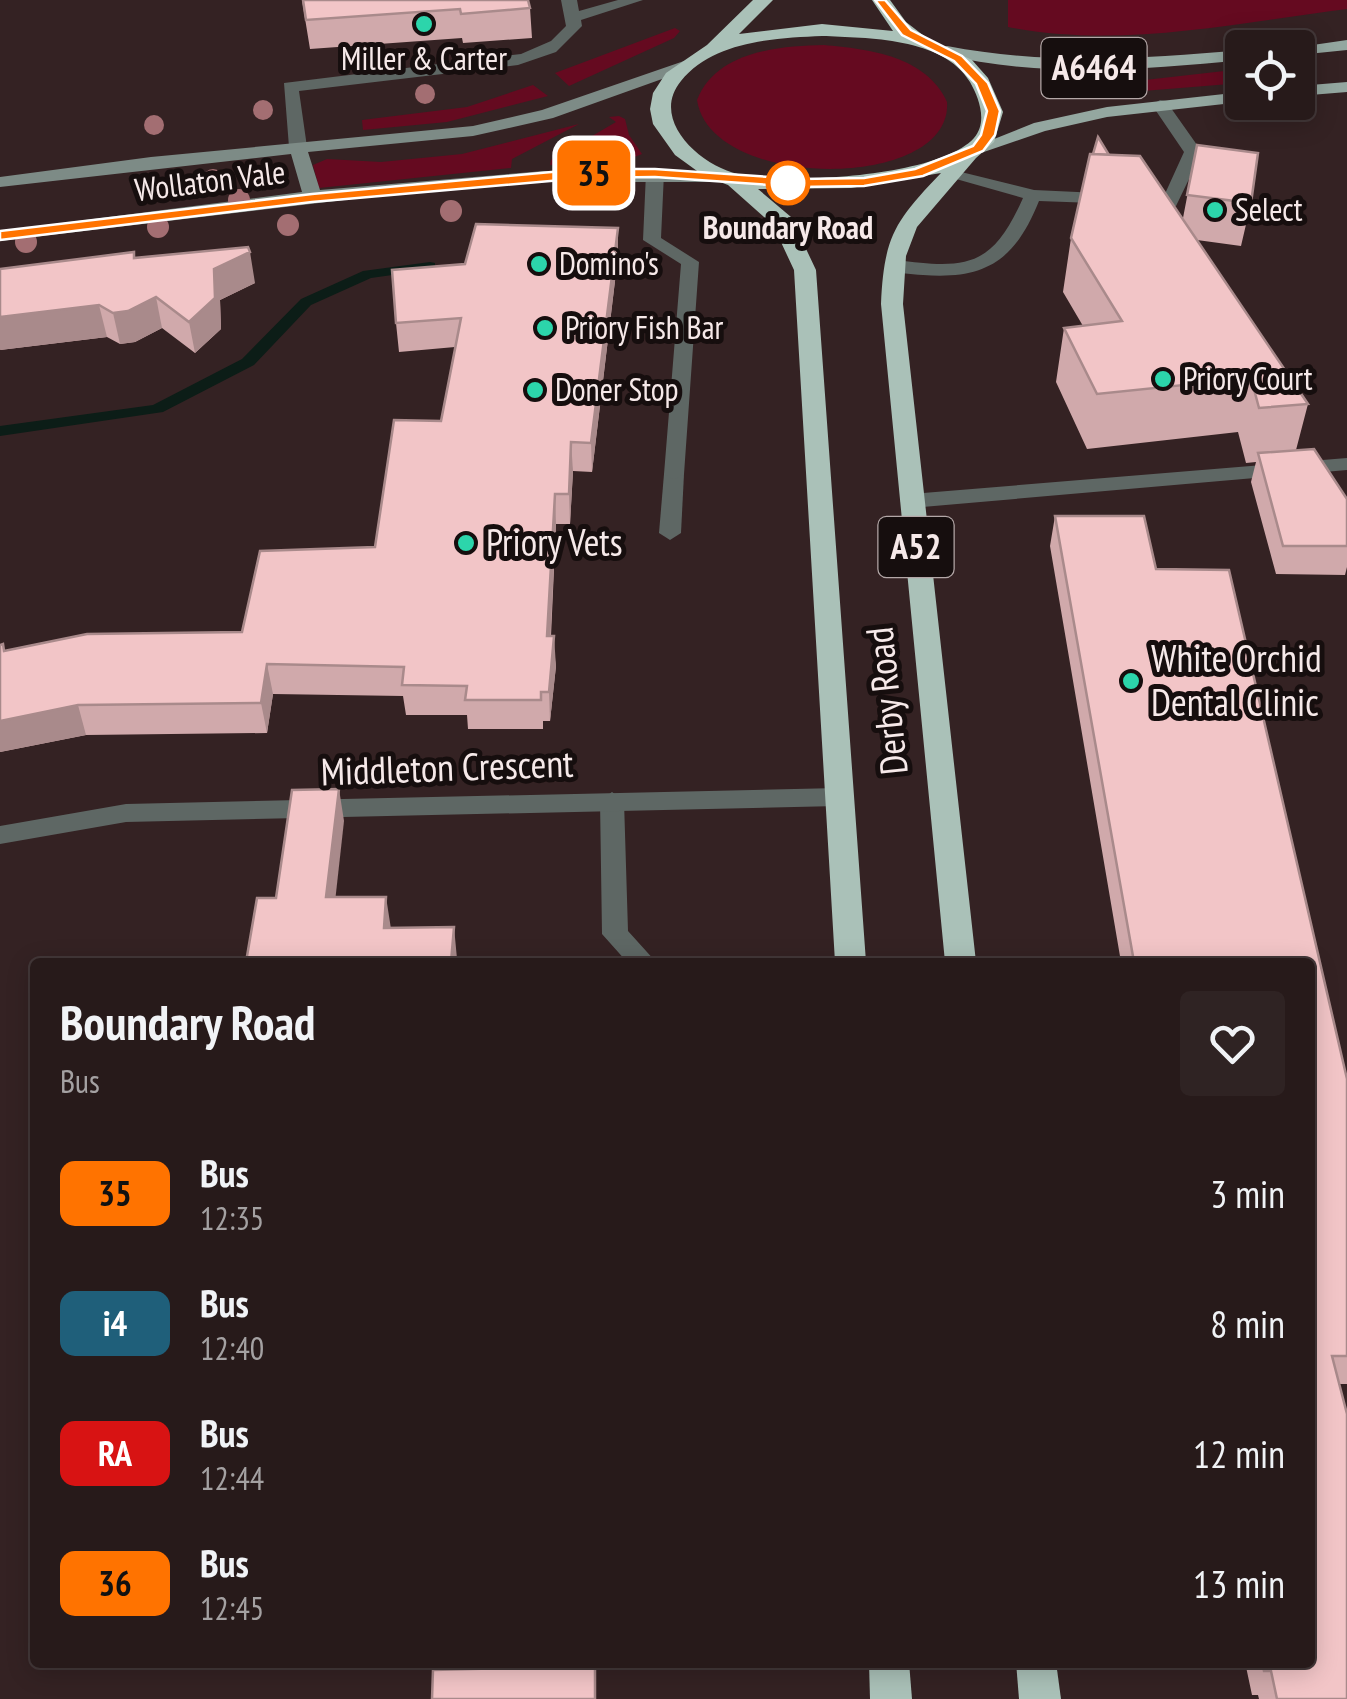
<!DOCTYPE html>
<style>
body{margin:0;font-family:"PT Sans Narrow",sans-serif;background:#2f2323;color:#f1f3f6;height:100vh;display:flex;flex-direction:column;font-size:38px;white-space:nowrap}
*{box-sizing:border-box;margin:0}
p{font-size:32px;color:#a4a1a2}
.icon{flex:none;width:55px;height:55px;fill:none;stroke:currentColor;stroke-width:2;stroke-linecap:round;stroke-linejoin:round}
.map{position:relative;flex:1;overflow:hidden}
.side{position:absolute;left:30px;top:958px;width:1285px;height:710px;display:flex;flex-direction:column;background:#271a1a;border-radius:10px;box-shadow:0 5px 25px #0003,0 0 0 2px #433839}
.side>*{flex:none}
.badge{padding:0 20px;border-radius:15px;font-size:35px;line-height:65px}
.tools{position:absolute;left:1225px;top:30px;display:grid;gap:20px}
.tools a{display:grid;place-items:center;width:90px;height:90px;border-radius:10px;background:#271a1a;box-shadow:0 5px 25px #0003,0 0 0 2px #433839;font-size:50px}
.map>.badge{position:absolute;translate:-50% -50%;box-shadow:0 0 0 5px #fff}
.round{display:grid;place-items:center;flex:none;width:105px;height:105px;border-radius:10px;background:#2f2323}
.head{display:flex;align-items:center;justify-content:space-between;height:170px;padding:0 30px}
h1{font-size:48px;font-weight:700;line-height:75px}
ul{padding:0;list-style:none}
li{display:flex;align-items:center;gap:30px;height:130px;padding:0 30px}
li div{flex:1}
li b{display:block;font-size:38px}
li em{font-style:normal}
li .badge{min-width:110px;font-weight:700;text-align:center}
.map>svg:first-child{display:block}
.green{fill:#650a20}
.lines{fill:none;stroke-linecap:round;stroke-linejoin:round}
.stream{fill:#0c1d17;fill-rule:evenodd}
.lane{fill:#5e6764;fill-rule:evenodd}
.street{fill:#5e6764;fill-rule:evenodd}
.secondary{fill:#7d8b86;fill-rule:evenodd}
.primary{fill:#94a7a0;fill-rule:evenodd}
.highway{fill:#aac1b8;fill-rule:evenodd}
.tree{fill:#a36e72}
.wall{fill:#d0a9ab}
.shaded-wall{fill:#a98a8b}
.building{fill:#f2c5c7;stroke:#a98a8b;stroke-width:2.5}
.line{fill:#ff7300;stroke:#fff;stroke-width:2.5}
.poi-dot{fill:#2cd5ab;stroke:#160e0e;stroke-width:4}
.stop-dot{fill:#fff;stroke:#ff7300;stroke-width:5}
.labels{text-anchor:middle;stroke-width:10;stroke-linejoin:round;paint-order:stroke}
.far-poi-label{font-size:32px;fill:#f6e9e9;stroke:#160e0e;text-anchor:start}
.far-street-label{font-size:32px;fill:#f6e9e9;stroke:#160e0e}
.far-stop-label{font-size:32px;font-weight:bold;fill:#f6e9e9;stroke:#160e0e}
.shield{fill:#160e0e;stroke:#b3a7a7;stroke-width:2.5}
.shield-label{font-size:35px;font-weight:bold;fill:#f6e9e9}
.poi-label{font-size:38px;fill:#f6e9e9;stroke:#160e0e;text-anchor:start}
.street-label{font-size:38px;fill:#f6e9e9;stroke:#160e0e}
</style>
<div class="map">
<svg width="1347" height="1699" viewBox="0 0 1347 1699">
<rect width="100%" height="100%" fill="#342223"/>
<g class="green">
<path d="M1008 0H1347V9C1235 23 1120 49 1008 27Z"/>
<path d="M675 28 680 31 674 38 569 86 555 73Z"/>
<path d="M824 45C869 49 926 56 947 102 953 191 711 192 697 100 716 51 779 46 824 45Z"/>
<path d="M1242 69V83L1143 91 1136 81Z"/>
<path d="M533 85 548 96 447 122 363 130 362 120 467 107Z"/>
<path d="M619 116 625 119 629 135 642 154 632 158 550 165 551 160 616 122 609 117Z"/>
<path d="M579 124 512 159 511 168 319 188 313 165 327 159 381 162 462 154Z"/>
</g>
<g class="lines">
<path class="stream" d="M430 262 435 263V269L371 278 311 305 254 365 163 412 0 436V426L153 405 242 359 301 299 363 271Z"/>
<g class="lane">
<path d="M561 0H577L579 11 618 0H643L581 20 582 26 556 52 518 65 299 91 307 147 298 152 289 147 284 83 521 54 551 41 566 26Z"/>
<path d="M1160 100 1166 101 1202 152 1176 206 1039 201C1016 258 988 280 923 275 910 274 895 274 886 266L895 260C967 269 992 268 1023 198L949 177V169L1034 190 1164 196 1184 152 1152 105Z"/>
<path d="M674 468 684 474 681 533 670 540 659 533 664 474Z"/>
<path d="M612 792 624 801 628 931 656 962H627L602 934 600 801Z"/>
</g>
<g class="street">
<path d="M655 168 664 173 661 238 699 262 684 474 674 480 664 474 681 264 643 240 646 173Z"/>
<path d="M1347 458V470L911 508 900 501 911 494Z"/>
<path d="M838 788 850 797 838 806 126 822 0 844V826L126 804Z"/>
</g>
<path class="secondary" d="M684 61 692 66 690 69 553 118 473 136 308 152 320 190 544 171 726 173 732 174V182H544L453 187 0 241V231L302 192 291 154 0 187V177L151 157 473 126 542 110Z"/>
<g class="primary">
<path d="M1347 40V50L1298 55V48H1292Z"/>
<path d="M947 46C1047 65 1142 59 1242 50V60C1142 70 1041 78 941 54V48Z"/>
<path d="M1347 82V92L1298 96V86Z"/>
<path d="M1242 92V102L1107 117 1045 131 978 154 969 149 1034 123 1107 107Z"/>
</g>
<g class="highway">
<path d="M753 0H773L739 34 822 24 893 31 872 0H890L906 22 928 39 972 60 988 78 1003 112 994 142 976 158 917 227 906 256 903 304 976 962H945L881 304C884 236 895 221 941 173L851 188 758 189 791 217 816 270 866 962H835L794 270 773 225 728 185 704 176 675 155 653 124 650 109 653 93 666 73 707 45ZM822 36C867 38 943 37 970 82 979 98 988 122 974 138 939 177 787 185 738 174 701 166 649 120 681 81 713 41 775 38 822 36Z"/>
<path d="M869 1662H909L912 1699H870Z"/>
<path d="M1016 1662H1056L1061 1699H1019Z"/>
</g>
</g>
<g class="tree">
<circle cx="425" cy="94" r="10"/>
<circle cx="263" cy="110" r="10"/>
<circle cx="154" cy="125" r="10"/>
<circle cx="213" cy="179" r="10"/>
<circle cx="239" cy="200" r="11"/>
<circle cx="451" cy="211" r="11"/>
<circle cx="288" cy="225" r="11"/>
<circle cx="158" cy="227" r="11"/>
<circle cx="26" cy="242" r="11"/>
</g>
<g class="wall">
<path d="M302 0H528L530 8 532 38 463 43 462 38 310 49Z"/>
<path d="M1197 145 1251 203 1241 246 1197 240 1308 404 1296 450 1347 499V567L1345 575 1276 574 1251 482 1256 462 1246 463 1238 432 1087 449 1056 382 1064 328 1083 326 1063 292 1071 238 1109 155 1183 218Z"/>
<path d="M618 256 592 472 573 471 570 524H556L551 636 556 666 550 721H543V729H468L467 715H406L403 696 273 694 267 733 86 735 0 752V645L5 651 242 632 375 547 441 421 455 347 399 352 396 323Z"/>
<path d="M135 258 255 283 220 300 221 329 195 353 162 328 135 342 120 344 107 337 0 350Z"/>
<path d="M1055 516H1144L1156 569 1229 570 1347 1079V1384H1339L1347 1414V1699H1259L1258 1695H1252L1245 1662H1310V962H1121L1050 546Z"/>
</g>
<g class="shaded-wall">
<path d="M618 228V256L592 472 591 443Z"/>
<path d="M250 252 255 283 220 300 221 329 195 353 189 322 214 269Z"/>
<path d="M156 297 162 328 135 342 120 344 113 313Z"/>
<path d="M99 305 107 337 0 350V317Z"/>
<path d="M571 442 573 471 570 524 569 494Z"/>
<path d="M555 494 556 524 549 666 547 636Z"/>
<path d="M554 636 556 666 550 721 549 692Z"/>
<path d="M267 664 273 694 267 733 261 703Z"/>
<path d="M78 705 86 735 0 752V721Z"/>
<path d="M339 789 344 821 332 929 326 897Z"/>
<path d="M386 897 391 929 384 928Z"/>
<path d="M454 927 457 959V962H451Z"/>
</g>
<g class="building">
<path d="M303 0H528L530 8 461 14 460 9 306 20Z"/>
<path d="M1098 137 1109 155 1093 154Z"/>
<path d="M1197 145 1258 153 1251 203 1187 195Z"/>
<path d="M1090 154 1140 156 1308 404 1259 408 1251 378 1097 394 1064 328 1122 321 1071 238Z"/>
<path d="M476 224 618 228 591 443 571 442 569 494H555L547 636H554L549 692H541V700H465L467 686 402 685 404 667 267 664 261 703 78 705 0 721V645L3 644 4 651 87 634 242 632 260 551 375 547 394 420 441 421 461 318 396 323 392 270 465 264Z"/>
<path d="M248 247 250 252 214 269 215 298 189 322 156 297 128 311 113 313 99 305 0 317V269L134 252V258Z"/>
<path d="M1314 449 1347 499V546H1283L1258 453Z"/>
<path d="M1055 516H1144L1156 569 1229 570 1347 1079V1356H1332L1347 1414V1699H1277L1271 1671H1264L1262 1662H1310V962H1134Z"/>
<path d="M339 789 326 897H386L384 928 454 927 451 962H246L257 898H276L292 790Z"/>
<path d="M595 1666V1699H432L433 1670Z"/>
</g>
<path class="line" d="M875 0H885L911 30 962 56 988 83 1000 111 995 135 983 151 923 176 864 186 800 187 655 177 584 178 312 202 0 240V231L312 194 584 169H655L800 179 864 178 915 169 973 146 981 135 987 111 976 84 954 61 902 35Z"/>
<g class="poi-dot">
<circle cx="424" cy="24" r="10"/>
<circle cx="1215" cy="210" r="10"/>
<circle cx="539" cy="264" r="10"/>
<circle cx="545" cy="328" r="10"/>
<circle cx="1163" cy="379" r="10"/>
<circle cx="535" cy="390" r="10"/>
<circle cx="466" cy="543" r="10"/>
<circle cx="1131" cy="681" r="10"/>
</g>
<circle class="stop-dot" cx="788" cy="183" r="20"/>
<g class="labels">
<g class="far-poi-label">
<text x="424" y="70" text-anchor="middle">Miller &amp; Carter</text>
<text x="1235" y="221">Select</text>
<text x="559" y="275">Domino's</text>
<text x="565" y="339">Priory Fish Bar</text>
<text x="1183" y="390">Priory Court</text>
<text x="555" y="401">Doner Stop</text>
</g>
<g class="far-street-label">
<text transform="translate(210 181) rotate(-7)" y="11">Wollaton Vale</text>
</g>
<g class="far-stop-label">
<text x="788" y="239">Boundary Road</text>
</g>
<g class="shield">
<rect x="1041.5" y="38" width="105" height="60" rx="8"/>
<rect x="878.5" y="517" width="75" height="60" rx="8"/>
</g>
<g class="shield-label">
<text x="1094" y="80">A6464</text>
<text x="916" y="559">A52</text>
</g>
<g class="poi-label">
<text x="486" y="556">Priory Vets</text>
<text x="1151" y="672">White Orchid<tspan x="1151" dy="44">Dental Clinic</tspan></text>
</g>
<g class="street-label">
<text transform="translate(887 701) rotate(-96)" y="13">Derby Road</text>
<text transform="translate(447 768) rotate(-2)" y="13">Middleton Crescent</text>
</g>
</g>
</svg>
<div class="tools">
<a><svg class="icon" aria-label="locate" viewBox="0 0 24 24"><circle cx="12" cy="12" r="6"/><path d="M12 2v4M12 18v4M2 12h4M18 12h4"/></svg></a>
</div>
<b class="badge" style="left:594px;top:173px;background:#ff7300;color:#111">35</b>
<section class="side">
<div class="head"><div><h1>Boundary Road</h1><p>Bus</p></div><a class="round"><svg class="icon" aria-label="heart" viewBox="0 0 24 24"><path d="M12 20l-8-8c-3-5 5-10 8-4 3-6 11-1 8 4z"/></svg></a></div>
<ul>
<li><span class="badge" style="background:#ff7300;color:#111">35</span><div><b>Bus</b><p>12:35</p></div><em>3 min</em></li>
<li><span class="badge" style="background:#1f5f7a;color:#fff">i4</span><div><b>Bus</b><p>12:40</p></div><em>8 min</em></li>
<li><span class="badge" style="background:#d81313;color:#fff">RA</span><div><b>Bus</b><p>12:44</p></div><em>12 min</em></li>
<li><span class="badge" style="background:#ff7300;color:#111">36</span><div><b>Bus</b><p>12:45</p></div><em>13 min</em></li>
</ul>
</section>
</div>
